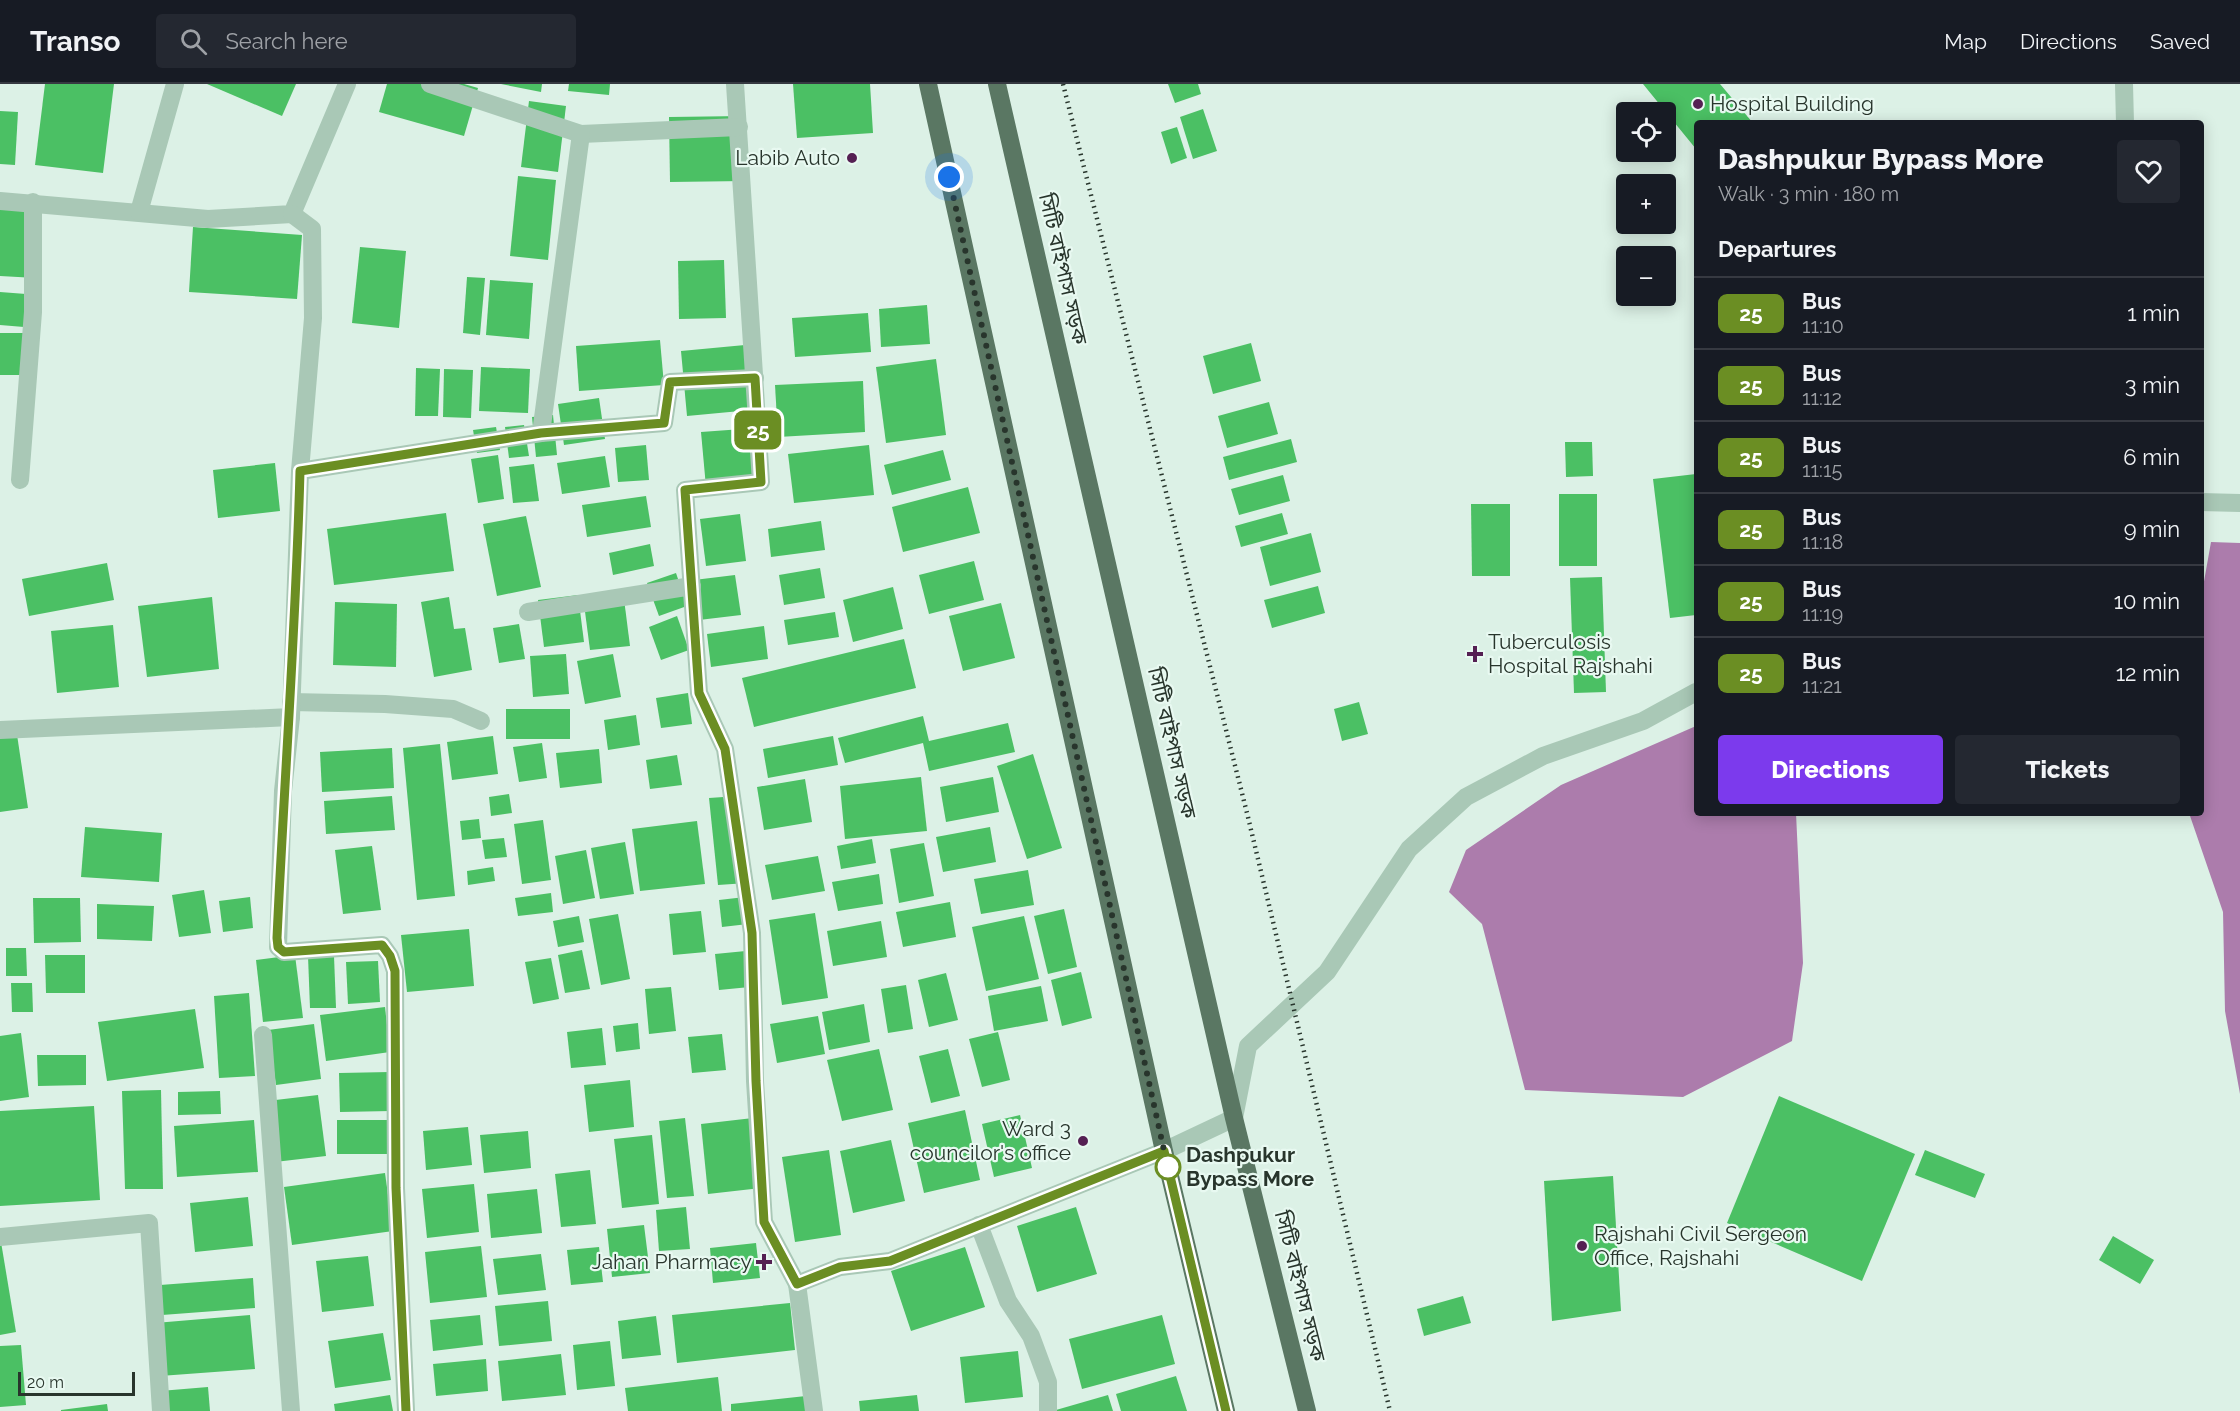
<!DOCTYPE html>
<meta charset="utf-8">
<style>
body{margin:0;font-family:Raleway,"Noto Sans Bengali",sans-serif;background:#242831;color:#f1f3f6;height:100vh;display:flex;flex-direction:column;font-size:22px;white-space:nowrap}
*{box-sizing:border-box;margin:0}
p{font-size:20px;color:#9ea1a6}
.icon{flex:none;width:33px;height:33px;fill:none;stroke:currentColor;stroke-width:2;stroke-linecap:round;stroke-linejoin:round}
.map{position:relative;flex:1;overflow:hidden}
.drawer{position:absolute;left:1694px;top:36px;width:510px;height:696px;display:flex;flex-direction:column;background:#171b24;border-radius:6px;box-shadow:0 3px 15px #0003}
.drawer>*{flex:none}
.badge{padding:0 12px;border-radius:9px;font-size:21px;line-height:39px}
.controls{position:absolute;left:1616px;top:18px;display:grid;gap:12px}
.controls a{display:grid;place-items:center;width:60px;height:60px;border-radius:6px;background:#171b24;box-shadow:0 3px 15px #0003;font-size:30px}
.scale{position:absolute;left:18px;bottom:15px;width:117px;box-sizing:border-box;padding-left:6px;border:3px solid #28352c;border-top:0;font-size:16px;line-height:21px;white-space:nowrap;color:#28352c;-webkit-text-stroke:4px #e8f9f1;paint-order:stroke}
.you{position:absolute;width:30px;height:30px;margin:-15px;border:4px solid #fff;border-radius:50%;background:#1a73e8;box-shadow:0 0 0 9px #1a73e833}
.map>.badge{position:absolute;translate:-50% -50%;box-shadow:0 0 0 3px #fff}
h2{padding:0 24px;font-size:22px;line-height:54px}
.round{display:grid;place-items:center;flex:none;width:63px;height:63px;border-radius:6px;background:#242831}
.headline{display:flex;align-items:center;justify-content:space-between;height:102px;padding:0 24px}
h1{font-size:28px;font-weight:800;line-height:45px}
.primary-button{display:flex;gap:12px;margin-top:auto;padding:12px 24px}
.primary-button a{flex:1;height:69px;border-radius:6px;background:#7c3aed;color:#fff;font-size:24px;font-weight:800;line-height:69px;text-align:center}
.primary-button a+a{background:#242831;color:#f1f3f6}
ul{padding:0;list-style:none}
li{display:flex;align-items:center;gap:18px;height:72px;padding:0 24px;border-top:2px solid #363941}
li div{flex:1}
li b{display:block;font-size:22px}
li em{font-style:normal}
li .badge{min-width:66px;font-weight:700;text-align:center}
header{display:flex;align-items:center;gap:36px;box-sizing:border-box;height:84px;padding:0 30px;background:#171b24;border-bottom:2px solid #363941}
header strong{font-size:28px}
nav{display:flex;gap:33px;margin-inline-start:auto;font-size:21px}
.search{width:420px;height:54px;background:#242831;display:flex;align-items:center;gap:15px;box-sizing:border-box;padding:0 21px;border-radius:6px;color:#9ea1a6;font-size:22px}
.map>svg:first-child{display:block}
.water{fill:#ac7cac}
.building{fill:#4bc064}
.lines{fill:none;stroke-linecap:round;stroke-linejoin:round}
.minor{stroke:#a9c8b6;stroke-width:18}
.major{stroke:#5a7763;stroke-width:18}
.rail{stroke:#28352c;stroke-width:4.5;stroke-dasharray:1.5 4.5;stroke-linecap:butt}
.line-casing{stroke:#fff;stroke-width:14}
.line{stroke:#6b8e23;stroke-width:9}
.walk{stroke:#28352c;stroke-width:6;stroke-dasharray:0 10.8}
.poi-dot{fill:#552053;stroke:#e8f9f1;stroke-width:2}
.stop-dot{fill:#fff;stroke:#6b8e23;stroke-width:3}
.labels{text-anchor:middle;stroke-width:4.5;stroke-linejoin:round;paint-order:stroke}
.poi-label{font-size:21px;fill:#28352c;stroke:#e8f9f1;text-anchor:start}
.street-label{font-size:21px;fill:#28352c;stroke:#e8f9f1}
.stop-label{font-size:21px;font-weight:bold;fill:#28352c;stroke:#e8f9f1;text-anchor:start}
</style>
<header>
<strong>Transo</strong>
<div class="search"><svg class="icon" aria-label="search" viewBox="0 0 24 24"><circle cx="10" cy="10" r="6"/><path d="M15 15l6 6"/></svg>Search here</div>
<nav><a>Map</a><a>Directions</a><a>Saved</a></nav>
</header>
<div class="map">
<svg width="2240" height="1327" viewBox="0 0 2240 1327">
<rect width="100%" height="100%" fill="#dcf1e6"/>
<g class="water">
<path d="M2211 458 2240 459V1010L2225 927 2223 828 2189 729H2200V520Z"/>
<path d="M1696 642V729H1796L1803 879 1792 957 1683 1013 1525 1006 1482 840 1449 808 1466 766 1561 701Z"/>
</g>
<g class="building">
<path d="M45 0H114L103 89 35 81Z"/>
<path d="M207 0H296L282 32Z"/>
<path d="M387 0H464L478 4 464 52 379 28Z"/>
<path d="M501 0H542L541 8Z"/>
<path d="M569 0H610L609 11 568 7Z"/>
<path d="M793 0H870L873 49 797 54Z"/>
<path d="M1168 0H1198L1201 10 1175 19Z"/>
<path d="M1643 0H1720L1753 39H1696V65Z"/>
<path d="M529 17 566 22 558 88 521 83Z"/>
<path d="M1203 25 1217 67 1193 75 1180 33Z"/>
<path d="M0 27 18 28 15 81 0 80Z"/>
<path d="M744 32 745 97 670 98 669 33Z"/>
<path d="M1177 43 1187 74 1171 80 1161 48Z"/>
<path d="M518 92 556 96 548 176 510 172Z"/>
<path d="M0 123 39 125 36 194 0 192Z"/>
<path d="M193 143 302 151 297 215 189 208Z"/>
<path d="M360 163 406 167 399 244 352 239Z"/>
<path d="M724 176 726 234 679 235 678 177Z"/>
<path d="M467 193 485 194 480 251 463 249Z"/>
<path d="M490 196 533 199 529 255 486 251Z"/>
<path d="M0 208 26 210 24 243 0 241Z"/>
<path d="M927 221 930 260 881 263 879 225Z"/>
<path d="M868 229 871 268 795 273 792 234Z"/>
<rect x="0" y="249" width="28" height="42"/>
<path d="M660 256 664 301 579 307 576 262Z"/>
<path d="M1251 259 1261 297 1213 310 1203 272Z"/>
<path d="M745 261 751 326 687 332 681 267Z"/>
<path d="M936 275 946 351 886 359 876 283Z"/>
<path d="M481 283 530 285 528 329 479 327Z"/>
<path d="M416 284 440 285 438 332H415Z"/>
<path d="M444 285 473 286 471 334 443 333Z"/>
<path d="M863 297 865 348 778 353 775 301Z"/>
<path d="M599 314 605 355 564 361 558 320Z"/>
<path d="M1269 318 1278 350 1227 364 1218 332Z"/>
<path d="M553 331 557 371 536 373 532 333Z"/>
<path d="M524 341 529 372 509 374 505 343Z"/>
<path d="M496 343 500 366 477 369 473 346Z"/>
<path d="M756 344 761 398 706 403 701 348Z"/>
<path d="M1291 355 1297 378 1229 396 1223 373Z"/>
<path d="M1565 358H1592L1593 392 1566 393Z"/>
<path d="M646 361 649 396 618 398 615 364Z"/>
<path d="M869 361 874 411 794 419 788 370Z"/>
<path d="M943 366 951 396 892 411 884 381Z"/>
<path d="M498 371 504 415 478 419 471 375Z"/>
<path d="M605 372 610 403 562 410 557 379Z"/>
<path d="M275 379 280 427 218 434 213 386Z"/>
<path d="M534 380 539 417 513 419 509 383Z"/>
<path d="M1696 390V531L1670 534 1653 395Z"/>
<path d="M1283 391 1290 417 1239 431 1231 405Z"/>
<path d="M968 403 980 449 903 468 892 423Z"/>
<rect x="1559" y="410" width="38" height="72"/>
<path d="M646 412 651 443 587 453 582 421Z"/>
<path d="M1471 420H1510V492H1472Z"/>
<path d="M446 429 454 487 334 501 327 445Z"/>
<path d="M1282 429 1288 450 1241 463 1235 442Z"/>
<path d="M740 430 746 477 706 482 700 435Z"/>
<path d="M526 432 541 503 497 512 483 440Z"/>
<path d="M821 437 825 466 771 473 768 445Z"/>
<path d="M1311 449 1321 488 1270 502 1260 463Z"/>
<path d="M650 460 654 482 613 491 609 469Z"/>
<path d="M974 477 984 516 929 530 919 491Z"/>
<path d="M107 479 114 516 29 532 22 495Z"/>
<path d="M820 484 825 514 784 521 779 491Z"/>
<path d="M676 489 687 522 659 532 647 499Z"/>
<path d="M735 491 741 531 699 536 694 496Z"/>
<path d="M1602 493 1606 608 1574 609 1570 494Z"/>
<path d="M1318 502 1325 529 1272 544 1264 516Z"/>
<path d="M893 503 903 545 853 558 843 516Z"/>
<path d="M578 511 584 558 544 563 538 516Z"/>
<path d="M212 513 219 585 147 593 138 522Z"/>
<path d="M449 513 454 545 465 544 472 586 434 593 421 518Z"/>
<path d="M624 515 630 562 590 566 584 520Z"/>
<path d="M335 518 397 520 396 583 333 581Z"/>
<path d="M1001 519 1015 574 963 587 949 532Z"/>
<path d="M835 528 839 553 788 561 784 536Z"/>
<path d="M677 532 689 566 661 576 649 543Z"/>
<path d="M519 540 525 575 499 579 493 544Z"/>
<path d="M113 541 119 603 57 609 51 547Z"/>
<path d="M764 542 768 575 711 583 707 550Z"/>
<path d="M904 555 916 604 754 643 742 594Z"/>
<path d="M566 570 569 610 533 613 530 572Z"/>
<path d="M613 570 621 613 585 620 577 577Z"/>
<path d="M688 609 692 640 661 644 656 614Z"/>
<path d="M1359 618 1368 650 1342 657 1334 625Z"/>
<rect x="506" y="625" width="64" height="30"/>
<path d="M636 631 640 661 608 666 604 636Z"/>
<path d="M923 632 929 657 1008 639 1015 668 929 687 923 659 845 679 838 654Z"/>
<path d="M16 644 28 724 0 728V646Z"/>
<path d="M493 652 498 690 452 696 447 658Z"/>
<path d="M833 652 838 681 768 694 763 665Z"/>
<path d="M542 659 547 694 519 698 513 663Z"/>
<path d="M440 660 455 812 417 816 403 664Z"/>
<path d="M392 664 394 704 322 708 320 668Z"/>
<path d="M599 665 602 699 560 704 556 669Z"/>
<path d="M1033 670 1062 764 1027 775 997 682Z"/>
<path d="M677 671 682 701 650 705 646 676Z"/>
<path d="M921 693 927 747 845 755 840 702Z"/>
<path d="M993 693 999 728 946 738 940 703Z"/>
<path d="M805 695 812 738 764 746 757 703Z"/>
<path d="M509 710 512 729 491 732 489 713Z"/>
<path d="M392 712 395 746 326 750 324 717Z"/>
<path d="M738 712 747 799 718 801 709 714Z"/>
<path d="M479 735 481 754 462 756 460 737Z"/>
<path d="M543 736 551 796 522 800 514 740Z"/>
<path d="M697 737 705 800 640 807 632 745Z"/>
<path d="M85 743 162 749 159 798 81 793Z"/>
<path d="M990 743 996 778 943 788 936 753Z"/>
<path d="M504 754 507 773 485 775 482 756Z"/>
<path d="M872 755 876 779 841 785 837 762Z"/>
<path d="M625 758 634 810 600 815 591 764Z"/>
<path d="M924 759 934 812 899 819 890 765Z"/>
<path d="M372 762 381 826 343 830 335 766Z"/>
<path d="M586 766 595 814 563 820 555 772Z"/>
<path d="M818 772 825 807 772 816 765 781Z"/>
<path d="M493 783 495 797 468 801 467 787Z"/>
<path d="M1028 786 1034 821 981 830 974 795Z"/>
<path d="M879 790 883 820 838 827 832 798Z"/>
<path d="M204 806 211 849 179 853 172 811Z"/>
<path d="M551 809 553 828 518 832 515 814Z"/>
<path d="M250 813 253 844 223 848 219 817Z"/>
<path d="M745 813 748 840 722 843 719 816Z"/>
<path d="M33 814H80L81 858 34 859Z"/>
<path d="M950 818 956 853 903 863 896 828Z"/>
<path d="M97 820 154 822 152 857 97 855Z"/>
<path d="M1064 825 1077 883 1048 890 1034 832Z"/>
<path d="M701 827 706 868 673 871 669 830Z"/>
<path d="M815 829 828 914 782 921 769 836Z"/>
<path d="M618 830 630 895 601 901 589 835Z"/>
<path d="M579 832 584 858 558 863 553 837Z"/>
<path d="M1024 832 1039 895 986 907 972 843Z"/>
<path d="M881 837 887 873 833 882 827 847Z"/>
<path d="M469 845 474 902 407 908 401 851Z"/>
<path d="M6 864H26L27 892H6Z"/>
<path d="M582 866 590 905 565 909 558 871Z"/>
<path d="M756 866 760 902 719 906 715 870Z"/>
<path d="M45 871H85V909H46Z"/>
<path d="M295 871 303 934 263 938 256 876Z"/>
<path d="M308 872H334L336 924H310Z"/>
<path d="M551 874 559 915 533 920 525 878Z"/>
<path d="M378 877 380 918 348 920 346 878Z"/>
<path d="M1081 888 1092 934 1062 942 1051 896Z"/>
<path d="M946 889 958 936 929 943 918 896Z"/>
<path d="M11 899H32L33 928H12Z"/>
<path d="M906 901 913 945 888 949 881 905Z"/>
<path d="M1041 902 1048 937 994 947 988 912Z"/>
<path d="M671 903 676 947 649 950 645 905Z"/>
<path d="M249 909 255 992 219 994 214 912Z"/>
<path d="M864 920 870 958 829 966 822 928Z"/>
<path d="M385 923 390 968 326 977 320 931Z"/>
<path d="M195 925 204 984 107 997 98 938Z"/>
<path d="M818 932 825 970 777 979 770 940Z"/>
<path d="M638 939 640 965 616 968 613 942Z"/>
<path d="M314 940 321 995 276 1001 268 946Z"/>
<path d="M602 944 606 981 571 984 567 948Z"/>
<path d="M998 948 1010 996 982 1003 969 955Z"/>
<path d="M21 949 29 1013 0 1017V952Z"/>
<path d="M722 950 726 986 692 989 688 953Z"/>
<path d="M879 965 893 1026 842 1037 827 976Z"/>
<path d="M948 965 960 1012 931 1019 919 972Z"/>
<path d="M37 971H86V1001L38 1002Z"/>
<path d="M390 988 391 1027 340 1028 339 989Z"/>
<path d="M630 996 634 1043 589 1048 584 1001Z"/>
<path d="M161 1006 163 1105H125L122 1007Z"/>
<path d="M220 1007 221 1030 178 1031V1008Z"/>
<path d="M318 1011 326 1072 275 1078 267 1017Z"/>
<path d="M1779 1012 1915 1070 1862 1197 1727 1139Z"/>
<path d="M94 1022 100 1116 0 1122V1027Z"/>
<path d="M965 1026 980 1096 924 1109 908 1039Z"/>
<path d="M1020 1031 1032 1084 994 1093 982 1040Z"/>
<path d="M685 1034 694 1112 667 1114 659 1037Z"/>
<path d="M753 1034 761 1104 708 1110 701 1040Z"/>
<path d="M254 1036 258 1088 177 1093 174 1042Z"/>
<rect x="337" y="1036" width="54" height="34"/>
<path d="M468 1043 472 1081 426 1086 423 1047Z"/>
<path d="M528 1047 531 1084 484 1089 480 1051Z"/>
<path d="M652 1051 659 1120 622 1124 614 1055Z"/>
<path d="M891 1056 905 1117 853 1129 840 1067Z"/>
<path d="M829 1066 841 1151 795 1158 782 1073Z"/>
<path d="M1925 1066 1985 1090 1975 1114 1915 1091Z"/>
<path d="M590 1086 596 1140 561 1143 555 1090Z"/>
<path d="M385 1089 393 1147 292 1161 284 1103Z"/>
<path d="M1613 1092 1621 1227 1552 1237 1544 1097Z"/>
<path d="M474 1100 479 1148 427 1154 422 1105Z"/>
<path d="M537 1105 542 1149 491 1154 487 1110Z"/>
<path d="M248 1113 253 1162 195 1168 190 1119Z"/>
<path d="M686 1123 690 1165 659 1167 656 1126Z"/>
<path d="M1076 1123 1097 1190 1037 1208 1017 1142Z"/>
<path d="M644 1141 650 1189 612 1193 607 1145Z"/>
<path d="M2113 1152 2154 1176 2140 1200 2099 1176Z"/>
<path d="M1 1158 16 1248 0 1251V1159Z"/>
<path d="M756 1159 760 1194 713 1199 710 1164Z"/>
<path d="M481 1162 487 1213 430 1219 425 1168Z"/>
<path d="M599 1163 603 1198 571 1201 567 1166Z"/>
<path d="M965 1163 985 1223 911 1247 891 1187Z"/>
<path d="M541 1170 546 1206 498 1211 493 1175Z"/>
<path d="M368 1172 374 1222 322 1228 316 1177Z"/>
<path d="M253 1194 255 1224 162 1231 160 1201Z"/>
<path d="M1463 1212 1471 1239 1424 1252 1417 1225Z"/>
<path d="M548 1217 552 1257 499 1262 495 1222Z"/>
<path d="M790 1219 795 1266 677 1279 672 1231Z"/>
<path d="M250 1231 255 1285 160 1292 155 1239Z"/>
<path d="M480 1231 483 1261 433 1267 430 1236Z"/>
<path d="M1162 1231 1175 1280 1082 1305 1069 1255Z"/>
<path d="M656 1232 661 1271 622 1275 618 1237Z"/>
<path d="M383 1249 391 1296 335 1304 328 1257Z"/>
<path d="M610 1257 615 1302 577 1306 573 1261Z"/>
<path d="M21 1261 26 1321 0 1323V1262Z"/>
<path d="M1018 1267 1023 1313 965 1319 960 1273Z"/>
<path d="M561 1270 566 1311 502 1317 498 1277Z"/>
<path d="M486 1275 488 1307 436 1312 433 1280Z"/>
<path d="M1176 1292 1187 1327H1121L1116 1310Z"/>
<path d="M718 1293 722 1327H628L625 1304Z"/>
<path d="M208 1303 210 1327H162L160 1307Z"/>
<path d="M390 1311 393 1327H335L334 1320Z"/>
<path d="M917 1311 919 1327H860L859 1317Z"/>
<path d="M1108 1311 1113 1327H1056V1326Z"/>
<path d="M806 1312 808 1327H731V1320Z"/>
<path d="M107 1320 108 1327H61V1326Z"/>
</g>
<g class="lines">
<g class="minor">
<path d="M735 0 761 398 685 406 699 609 725 665 752 849 755 997 764 1138 797 1200"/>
<path d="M2124 0 2125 39"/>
<path d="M581 50 739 43"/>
<path d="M0 117 208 135 292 130 347 0"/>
<path d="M139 128 175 0"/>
<path d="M541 349 664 339 670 298 755 294"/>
<path d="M300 387 541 349 581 50 430 0"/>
<path d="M20 396 33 228V118"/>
<path d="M2200 418 2240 419"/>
<path d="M528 528 692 502"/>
<path d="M291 618 385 620 453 625 481 637"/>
<path d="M291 633 283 707 278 863 284 868 382 861 390 872 395 887 396 1104 406 1327"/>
<path d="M0 646 291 633 300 387 313 234 312 145 292 130"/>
<path d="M263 951 291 1327"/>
<path d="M979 1141 1008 1217 1031 1252 1048 1298V1327"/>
<path d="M0 1153 149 1139 161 1327"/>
<path d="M814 1327 797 1200 840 1183 890 1177 1164 1067 1234 1034 1248 962 1327 888 1409 765 1466 713 1543 672 1643 637 1696 608"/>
</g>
<g class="major">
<path d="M928 0 1164 1067 1226 1327"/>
<path d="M997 0 1234 1034 1307 1327"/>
</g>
<path class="rail" d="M1063 0 1247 729 1390 1327"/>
</g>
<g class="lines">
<g class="line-casing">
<path id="line" d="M406 1327 396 1104 395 887 390 872 382 861 284 868 278 863 277 854C284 698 296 543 300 387L541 349 664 339 670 298 755 294 761 398 685 406 699 609 725 665 752 849 756 997 764 1138 797 1200 840 1183 890 1177 1164 1067 1226 1327"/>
</g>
<use href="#line" class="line"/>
<path class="walk" d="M949 93 1169 1089 1168 1083"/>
</g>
<g class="poi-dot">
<circle cx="1698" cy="20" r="6"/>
<circle cx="852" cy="74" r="6"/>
<path d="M1472 561h6v6h6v6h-6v6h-6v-6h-6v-6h6z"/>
<circle cx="1083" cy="1057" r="6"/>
<circle cx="1582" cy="1162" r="6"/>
<path d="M761 1169h6v6h6v6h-6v6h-6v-6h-6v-6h6z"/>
</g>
<circle class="stop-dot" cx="1168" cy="1083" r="12"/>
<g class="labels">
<g class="poi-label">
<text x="1710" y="27">Hospital Building</text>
<text x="840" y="81" text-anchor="end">Labib Auto</text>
<text x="1488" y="565">Tuberculosis<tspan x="1488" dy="24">Hospital Rajshahi</tspan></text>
<text x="1071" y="1052" text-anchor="end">Ward 3<tspan x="1071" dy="24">councilor's office</tspan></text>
<text x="1594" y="1157">Rajshahi Civil Sergeon<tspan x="1594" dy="24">Office, Rajshahi</tspan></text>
<text x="752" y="1185" text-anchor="end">Jahan Pharmacy</text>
</g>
<g class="street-label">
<text transform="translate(1063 185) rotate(77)" y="7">সিটি বাইপাস সড়ক</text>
<text transform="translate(1172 659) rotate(77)" y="7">সিটি বাইপাস সড়ক</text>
<text transform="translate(1300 1202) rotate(76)" y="7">সিটি বাইপাস সড়ক</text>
</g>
<g class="stop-label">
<text x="1186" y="1078">Dashpukur<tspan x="1186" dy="24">Bypass More</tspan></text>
</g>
</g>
</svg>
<div class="controls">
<a><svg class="icon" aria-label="locate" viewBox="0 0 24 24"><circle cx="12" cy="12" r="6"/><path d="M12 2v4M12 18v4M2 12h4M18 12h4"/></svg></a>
<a>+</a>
<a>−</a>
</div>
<div class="scale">20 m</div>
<div class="you" style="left:949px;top:93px"></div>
<b class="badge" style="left:758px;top:346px;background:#6b8e23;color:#fff">25</b>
<section class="drawer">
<div class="headline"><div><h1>Dashpukur Bypass More</h1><p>Walk · 3 min · 180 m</p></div><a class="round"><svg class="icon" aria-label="heart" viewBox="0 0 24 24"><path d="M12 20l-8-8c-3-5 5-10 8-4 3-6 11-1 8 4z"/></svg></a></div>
<h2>Departures</h2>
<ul>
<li><span class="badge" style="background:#6b8e23;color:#fff">25</span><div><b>Bus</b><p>11:10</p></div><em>1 min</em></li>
<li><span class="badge" style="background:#6b8e23;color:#fff">25</span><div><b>Bus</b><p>11:12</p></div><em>3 min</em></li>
<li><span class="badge" style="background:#6b8e23;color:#fff">25</span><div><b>Bus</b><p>11:15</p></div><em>6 min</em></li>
<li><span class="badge" style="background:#6b8e23;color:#fff">25</span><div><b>Bus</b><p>11:18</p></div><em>9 min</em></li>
<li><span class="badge" style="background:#6b8e23;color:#fff">25</span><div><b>Bus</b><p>11:19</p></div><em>10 min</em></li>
<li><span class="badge" style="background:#6b8e23;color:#fff">25</span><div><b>Bus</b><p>11:21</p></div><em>12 min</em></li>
</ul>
<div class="primary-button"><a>Directions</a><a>Tickets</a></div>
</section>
</div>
